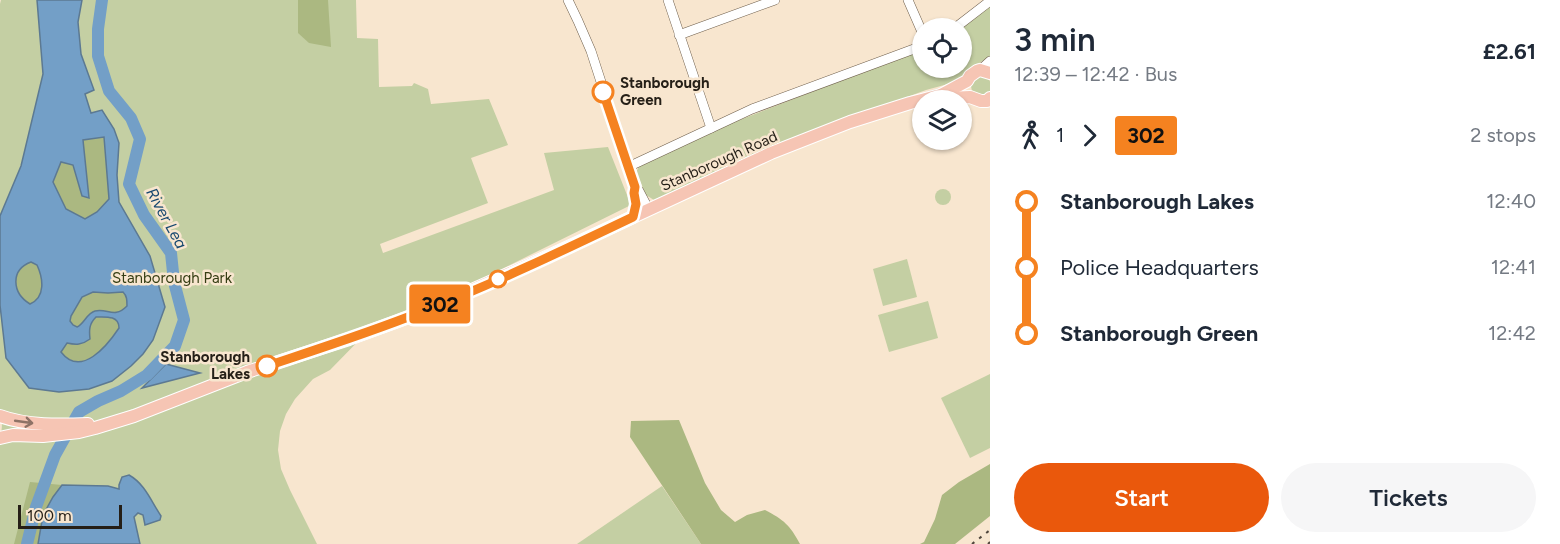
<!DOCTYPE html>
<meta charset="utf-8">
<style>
body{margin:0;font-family:Figtree,sans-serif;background:#f6f6f7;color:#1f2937;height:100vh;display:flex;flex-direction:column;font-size:22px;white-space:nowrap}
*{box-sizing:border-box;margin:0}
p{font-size:20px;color:#747a83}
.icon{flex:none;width:33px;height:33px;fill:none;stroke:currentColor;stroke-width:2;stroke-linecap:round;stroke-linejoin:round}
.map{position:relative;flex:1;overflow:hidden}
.sheet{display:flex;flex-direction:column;background:#fff;width:570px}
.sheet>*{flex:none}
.badge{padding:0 12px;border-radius:4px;font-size:21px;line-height:39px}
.controls{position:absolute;left:912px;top:18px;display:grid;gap:12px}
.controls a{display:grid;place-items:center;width:60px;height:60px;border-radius:50%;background:#fff;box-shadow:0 2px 4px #0004;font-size:30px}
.scale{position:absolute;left:18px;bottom:15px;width:104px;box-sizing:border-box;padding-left:6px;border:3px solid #251f17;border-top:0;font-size:16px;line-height:21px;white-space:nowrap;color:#251f17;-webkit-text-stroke:4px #f8e6cf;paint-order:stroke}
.map>.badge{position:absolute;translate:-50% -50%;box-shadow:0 0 0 3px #fff}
.legs{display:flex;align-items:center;gap:9px;height:66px;padding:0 24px;font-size:20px}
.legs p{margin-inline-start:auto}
.head{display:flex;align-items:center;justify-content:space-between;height:102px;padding:0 24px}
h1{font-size:33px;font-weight:600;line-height:45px}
.primary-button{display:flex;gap:12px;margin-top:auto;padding:12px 24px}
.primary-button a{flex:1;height:69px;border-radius:36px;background:#ea580c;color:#fff;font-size:24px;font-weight:600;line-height:69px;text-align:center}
.primary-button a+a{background:#f6f6f7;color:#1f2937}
ul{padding:0 24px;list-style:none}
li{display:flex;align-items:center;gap:21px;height:66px;font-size:22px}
li i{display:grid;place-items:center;width:9px;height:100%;margin:0 8px;background:currentColor}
li i::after{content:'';width:15px;height:15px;margin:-8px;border:4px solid;border-radius:50%;background:#fff}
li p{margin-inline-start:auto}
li:first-child i{background:linear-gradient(#0000 50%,currentColor 0)}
li:last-child i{background:linear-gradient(currentColor 50%,#0000 0)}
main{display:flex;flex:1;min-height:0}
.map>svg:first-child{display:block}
.green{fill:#c4cfa3}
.forest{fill:#abb881}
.water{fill:#739fc7;stroke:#5c7992;stroke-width:1.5;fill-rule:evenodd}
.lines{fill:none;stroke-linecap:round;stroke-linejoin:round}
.river{stroke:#739fc7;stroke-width:12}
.minor-casing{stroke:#6e5e4b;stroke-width:10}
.major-casing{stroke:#fff;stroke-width:14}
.minor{stroke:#fff;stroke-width:9}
.major{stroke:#f6c5b4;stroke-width:12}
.rail{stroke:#4f463c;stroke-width:2;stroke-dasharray:3 6;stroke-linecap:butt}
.oneway{stroke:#8e7266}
.line-1-casing{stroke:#fff;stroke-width:14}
.line-1{stroke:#f58220;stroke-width:9}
.stop-1-dot{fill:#fff;stroke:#f58220;stroke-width:3}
.labels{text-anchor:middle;stroke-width:5;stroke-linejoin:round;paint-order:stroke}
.stop-label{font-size:15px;font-weight:bold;fill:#251f17;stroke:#f8e6cf;text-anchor:start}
.street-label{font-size:15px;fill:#251f17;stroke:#f8e6cf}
.park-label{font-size:15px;fill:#353d13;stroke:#f8e6cf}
.water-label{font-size:16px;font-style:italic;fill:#16476f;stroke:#f8e6cf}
</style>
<main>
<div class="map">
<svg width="990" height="544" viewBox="0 0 990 544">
<rect width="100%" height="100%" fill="#f8e6cf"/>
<g class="green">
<path d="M1 0H356L357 38 378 39 379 87 412 86 414 83 428 89 431 104 489 99 508 145 471 158 488 203 380 244 383 253 554 190 544 153 608 147 631 205 423 308 374 325 330 370 313 379 295 399 286 414 280 431 278 450 281 469 290 490 317 544H0V437C3 428 2 419 0 410V4Z"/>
<path d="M990 4V56L967 71 959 81 926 90 835 124 654 200 646 195 636 172 640 165 711 131 922 49V68H962V28Z"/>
<circle cx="981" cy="86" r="10"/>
<circle cx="943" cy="197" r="8"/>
<path d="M907 259 917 297 883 306 873 269Z"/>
<path d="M928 301 938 338 889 352 878 315Z"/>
<path d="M990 374V448L970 458 941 398Z"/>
<path d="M662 486 701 544H577Z"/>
</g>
<g class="forest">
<path d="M298 0H328L331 47 309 43 298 33Z"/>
<path d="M104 137 109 199 97 212 85 219 66 209 53 183 61 162 73 165 82 196 83 140Z"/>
<path d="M31 262 37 265C43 278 46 297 30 304 12 293 10 271 31 262Z"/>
<path d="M93 292 108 293 123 292C127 296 127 300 127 306 114 319 108 308 95 311 87 313 84 324 77 327L73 325 70 321 71 316 82 297Z"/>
<path d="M96 317C105 318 118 315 119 328 107 346 82 377 61 352L67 343C76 345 82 345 90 339 89 330 89 324 96 317Z"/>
<path d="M679 420 705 483 721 510 735 522 747 515 765 510C784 520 790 525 800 544H701L630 437 631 421Z"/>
<path d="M990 464V516L955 544H920L924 542 935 519 942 495 959 482Z"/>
<path d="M30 482 62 485 53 497 43 515 38 544H14Z"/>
</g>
<g class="water">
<path d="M37 0H82L78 22 81 54 94 90 85 94 91 113 102 110 114 129 119 143 117 175 119 202 150 256 165 307 153 340 143 354 131 366 112 381 89 389 59 392 29 388 6 358 0 305V216L21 166 43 74ZM104 137 109 199 97 212 85 219 66 209 53 182 61 162 73 165 82 196 89 198 83 140ZM31 262 37 265C43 278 46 297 30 304 12 293 10 270 31 262ZM93 292 108 293 123 292C127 296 127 300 127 306 114 319 108 308 95 311 87 313 84 324 77 327L73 325 70 321 71 316 82 297ZM96 317C105 317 119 315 119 328 107 346 81 378 61 352L67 343C76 345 82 345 90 339 89 330 89 324 96 317Z"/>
<path d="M166 364 200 373 142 388Z"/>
<path d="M129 475C145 484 151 501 161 516L160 520 145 525 143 515 138 513 134 517 140 544H38L43 515 53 497 62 485 108 486 119 489V485L122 477Z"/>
</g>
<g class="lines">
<path class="river" d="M27 544 36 507 55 455 79 412 98 401 121 391 147 375 175 346 184 320 174 282 171 253 144 215 129 184 140 139 131 118 109 91 98 56V29L102 0"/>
<g class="minor-casing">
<g id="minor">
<path d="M568 0 578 21 591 51 635 187 639 191 649 210"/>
<path d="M668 0 711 128"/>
<path d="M908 0 922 32"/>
<path d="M955 28 990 1"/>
<path d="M679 35 775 0"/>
<path d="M980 70 990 61"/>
<path d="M628 167 752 109 922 46"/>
<path d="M633 217 636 204 634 193 635 187"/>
</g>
</g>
<g class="major-casing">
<g id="major">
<path d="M941 95 950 98 970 97 981 101H987L990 98"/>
<path d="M0 416C27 426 60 425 88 424"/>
<path d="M0 438 13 435 43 436 79 432 95 428 134 416 247 372 349 339 420 313 551 255 771 153 850 122 910 103 941 95 967 81 970 76 977 71 980 70 990 73"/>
</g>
</g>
<use href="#minor" class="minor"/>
<use href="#major" class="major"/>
<g class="rail">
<path d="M972 544 990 530"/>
<path d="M988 544 990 542"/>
</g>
</g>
<defs><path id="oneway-shaft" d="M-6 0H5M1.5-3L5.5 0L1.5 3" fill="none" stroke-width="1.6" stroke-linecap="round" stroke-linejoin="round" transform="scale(1.5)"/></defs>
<use class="oneway" href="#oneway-shaft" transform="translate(24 422) rotate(8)"/>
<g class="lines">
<g class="line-1-casing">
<path id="line-1" d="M267 366C318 349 371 332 421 312 493 284 564 250 633 217L636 204 634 193 635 187 603 92"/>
</g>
<use href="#line-1" class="line-1"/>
</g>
<g class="stop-1-dot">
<circle cx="603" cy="92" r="10"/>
<circle cx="498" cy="279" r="8"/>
<circle cx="267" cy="366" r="10"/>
</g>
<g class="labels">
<g class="stop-label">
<text x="620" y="88">Stanborough<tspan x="620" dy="17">Green</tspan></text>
<text x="250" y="362" text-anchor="end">Stanborough<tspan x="250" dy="17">Lakes</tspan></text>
</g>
<g class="street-label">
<text transform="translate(719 161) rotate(-24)" y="5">Stanborough Road</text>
</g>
<g class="park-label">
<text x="172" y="283">Stanborough Park</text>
</g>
<g class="water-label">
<text transform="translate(167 218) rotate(61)" y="6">River Lea</text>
</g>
</g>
</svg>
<div class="controls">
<a><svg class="icon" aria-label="locate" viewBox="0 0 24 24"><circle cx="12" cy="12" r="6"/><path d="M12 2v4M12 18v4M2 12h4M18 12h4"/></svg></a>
<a><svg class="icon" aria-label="layers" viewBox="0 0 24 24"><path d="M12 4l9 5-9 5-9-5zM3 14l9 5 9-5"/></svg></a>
</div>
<div class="scale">100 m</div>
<b class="badge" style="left:440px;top:304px;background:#f58220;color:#111">302</b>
</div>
<section class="sheet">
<div class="head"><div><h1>3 min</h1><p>12:39 – 12:42 · Bus</p></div><b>£2.61</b></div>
<div class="legs"><svg class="icon" aria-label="walk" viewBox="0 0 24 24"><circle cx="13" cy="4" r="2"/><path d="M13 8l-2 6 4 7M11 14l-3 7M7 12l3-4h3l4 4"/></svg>1<svg class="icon" aria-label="forward" viewBox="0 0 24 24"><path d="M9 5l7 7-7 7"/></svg><b class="badge" style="background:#f58220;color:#111">302</b><p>2 stops</p></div>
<ul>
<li><i style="color:#f58220"></i><b>Stanborough Lakes</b><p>12:40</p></li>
<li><i style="color:#f58220"></i><span>Police Headquarters</span><p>12:41</p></li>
<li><i style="color:#f58220"></i><b>Stanborough Green</b><p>12:42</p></li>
</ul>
<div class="primary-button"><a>Start</a><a>Tickets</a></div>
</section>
</main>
